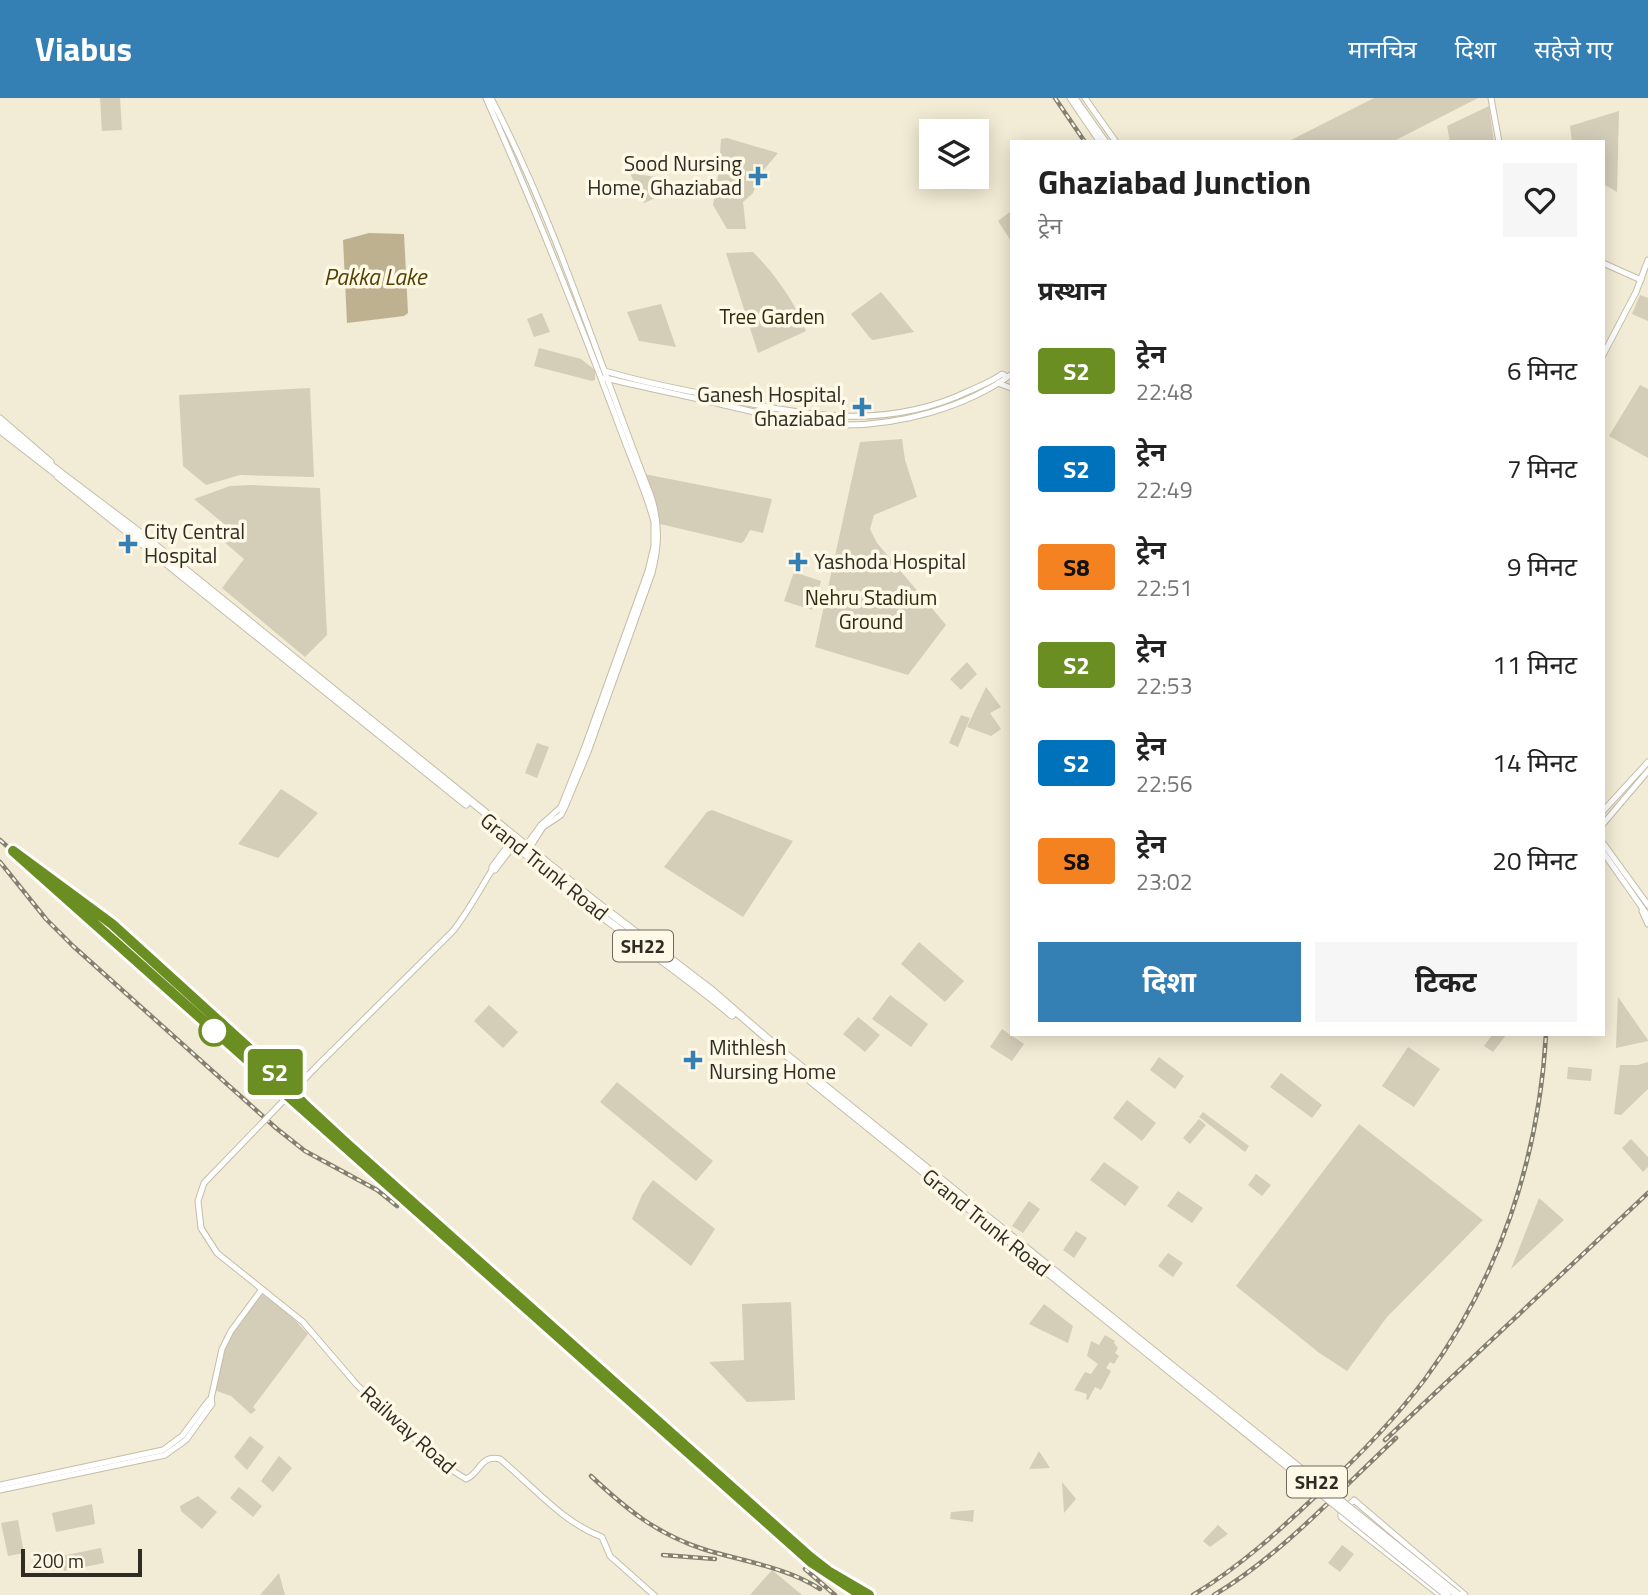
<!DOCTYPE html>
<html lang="hi">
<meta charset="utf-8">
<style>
body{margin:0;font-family:"Titillium Web","Noto Sans Devanagari",sans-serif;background:#f6f6f6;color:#222;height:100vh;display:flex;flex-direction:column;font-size:26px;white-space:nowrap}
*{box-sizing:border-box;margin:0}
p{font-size:23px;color:#767676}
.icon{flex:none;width:38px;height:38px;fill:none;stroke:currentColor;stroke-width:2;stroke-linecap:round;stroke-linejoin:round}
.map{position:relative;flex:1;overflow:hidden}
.sheet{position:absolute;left:1010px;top:42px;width:595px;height:896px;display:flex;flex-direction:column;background:#fff;border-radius:0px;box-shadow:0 4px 18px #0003}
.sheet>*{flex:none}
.badge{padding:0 14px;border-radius:5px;font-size:24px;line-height:46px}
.fabs{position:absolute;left:919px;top:21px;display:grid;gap:14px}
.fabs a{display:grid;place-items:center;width:70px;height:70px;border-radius:0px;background:#fff;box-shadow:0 4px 18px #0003;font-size:35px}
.scale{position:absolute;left:21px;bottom:18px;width:121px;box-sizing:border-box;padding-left:7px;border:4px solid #2e2c23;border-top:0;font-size:19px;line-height:24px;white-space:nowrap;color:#2e2c23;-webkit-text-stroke:5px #fef8e6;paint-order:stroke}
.map>.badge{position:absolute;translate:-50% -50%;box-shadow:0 0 0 4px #fff}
h2{padding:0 28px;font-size:26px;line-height:63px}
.round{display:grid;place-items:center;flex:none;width:74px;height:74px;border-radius:0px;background:#f6f6f6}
.overview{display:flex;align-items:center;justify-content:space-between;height:119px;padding:0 28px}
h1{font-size:33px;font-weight:700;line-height:52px}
.button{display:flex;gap:14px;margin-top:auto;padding:14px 28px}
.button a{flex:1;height:80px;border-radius:0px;background:#347fb3;color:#fff;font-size:28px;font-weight:700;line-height:80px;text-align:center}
.button a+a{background:#f6f6f6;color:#222}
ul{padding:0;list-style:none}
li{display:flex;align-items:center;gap:21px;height:98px;padding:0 28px}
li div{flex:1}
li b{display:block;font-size:26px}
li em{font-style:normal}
li .badge{min-width:77px;font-weight:700;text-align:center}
header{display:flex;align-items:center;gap:42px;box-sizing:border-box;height:98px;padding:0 35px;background:#347fb3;color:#fff}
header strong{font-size:33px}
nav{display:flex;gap:38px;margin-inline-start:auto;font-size:24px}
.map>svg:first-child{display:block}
.green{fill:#d4cdb8}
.water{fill:#bdb18f}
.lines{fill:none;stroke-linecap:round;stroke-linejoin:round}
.secondary-casing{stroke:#c4bda8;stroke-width:7}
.highway-casing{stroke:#c4bda8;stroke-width:9}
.secondary{stroke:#fff;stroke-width:5}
.highway{stroke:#fff;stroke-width:7}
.rail-casing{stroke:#837f71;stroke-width:4.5}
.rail{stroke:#fef8e6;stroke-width:2;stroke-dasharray:5;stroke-linecap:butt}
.secondary-bridge-casing{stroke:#c4bda8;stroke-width:7;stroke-linecap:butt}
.highway-bridge-casing{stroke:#c4bda8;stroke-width:9;stroke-linecap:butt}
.secondary-bridge{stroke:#fff;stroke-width:5}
.highway-bridge{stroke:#fff;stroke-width:7}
.line-casing{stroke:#fff;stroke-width:16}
.line{stroke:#6b8e23;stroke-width:10}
.poi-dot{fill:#347fb3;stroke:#fef8e6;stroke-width:2.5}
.stop-dot{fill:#fff;stroke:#6b8e23;stroke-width:3.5}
.labels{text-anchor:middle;stroke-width:7;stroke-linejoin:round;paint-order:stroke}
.shield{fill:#fef8e6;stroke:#6c695e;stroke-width:2}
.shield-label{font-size:19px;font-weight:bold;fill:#2e2c23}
.poi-label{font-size:21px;fill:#2e2c23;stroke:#fef8e6;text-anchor:start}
.park-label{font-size:21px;fill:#32290b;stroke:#fef8e6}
.street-label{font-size:21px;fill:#2e2c23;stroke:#fef8e6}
.water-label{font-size:23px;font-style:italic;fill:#514000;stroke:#fef8e6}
</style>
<header>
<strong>Viabus</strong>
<nav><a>मानचित्र</a><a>दिशा</a><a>सहेजे गए</a></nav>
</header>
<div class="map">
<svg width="1648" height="1497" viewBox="0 0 1648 1497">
<rect width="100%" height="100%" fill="#f2ebd5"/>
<g class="green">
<path d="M100 0H120L122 32 102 33Z"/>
<path d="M1374 0H1478L1392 44H1287Z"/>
<path d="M1489 8 1494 44H1450L1447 28Z"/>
<path d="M1619 13 1617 94 1603 86V44H1572L1570 28Z"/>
<path d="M727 40 778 55 760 76 753 95 743 104 746 131H727L713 107 719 72 721 41Z"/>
<path d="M630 75 668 81 667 95 644 105Z"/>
<path d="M1011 113V143L998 123Z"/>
<path d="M753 154C776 177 794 203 806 233L758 255 726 155Z"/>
<path d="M881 194 914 234 873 242 870 240 851 216Z"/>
<path d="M1640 197 1648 200V223L1632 216Z"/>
<path d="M661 206 676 249 639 243 627 214Z"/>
<path d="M542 215 550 234 534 239 527 221Z"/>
<path d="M539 250 581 261 595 272V282L592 283 534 268Z"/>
<path d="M1640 287 1648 291V360L1609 338Z"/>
<path d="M310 290 314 379 240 377 206 387 183 368 179 297Z"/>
<path d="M902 341 905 362 917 399 874 417 870 431 877 445 946 527 908 577 815 549 860 344Z"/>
<path d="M644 376 772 401 763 435 750 432 744 443 741 445 660 426Z"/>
<path d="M251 387 320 390 327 537 305 559 222 490 244 461 223 443 229 430 194 401 230 388Z"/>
<path d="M794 474 821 483 812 512 784 503Z"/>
<path d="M967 564 977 576 961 592 950 581Z"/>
<path d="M986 589 1001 609 990 615 1001 631 991 638 967 629Z"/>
<path d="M961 617 970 620 958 649 949 645Z"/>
<path d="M537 645 549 649 537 680 525 675Z"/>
<path d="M281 691 318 715 278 760 238 746Z"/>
<path d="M712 712 793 743 743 819 664 769 707 714Z"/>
<path d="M919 844 964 883 945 904 901 866Z"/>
<path d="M890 897 928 926 911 949 872 921Z"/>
<path d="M1618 899 1648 942V943L1616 950Z"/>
<path d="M489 907 518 934 503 950 474 923Z"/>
<path d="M858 919 880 937 865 954 843 936Z"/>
<path d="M1002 931 1024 946 1012 963 990 949Z"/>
<path d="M1493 936H1507L1493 954 1484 948Z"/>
<path d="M1408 949 1440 971 1414 1009 1382 988Z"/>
<path d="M1159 959 1184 978 1175 991 1150 972Z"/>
<path d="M1648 964V991L1621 1017 1614 1016 1620 967H1638Z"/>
<path d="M1568 969 1592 971 1591 983 1567 981Z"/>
<path d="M1281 975 1322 1007 1312 1020 1270 989Z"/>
<path d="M617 984 713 1063 696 1083 600 1004Z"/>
<path d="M1127 1002 1156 1025 1142 1043 1113 1020Z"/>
<path d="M1203 1014 1249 1048 1245 1054 1199 1019Z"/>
<path d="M1199 1021 1206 1027 1190 1046 1183 1040Z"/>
<path d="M1359 1026 1483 1122 1387 1219 1347 1273 1318 1254 1236 1188Z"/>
<path d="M1631 1041 1648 1059V1069L1643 1074 1622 1050Z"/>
<path d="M1104 1064 1139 1089 1125 1108 1090 1082Z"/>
<path d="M1256 1076 1271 1087 1262 1098 1248 1087Z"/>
<path d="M653 1082 715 1131 691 1168 632 1121 642 1097Z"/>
<path d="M1178 1093 1203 1110 1192 1125 1167 1108Z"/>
<path d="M1539 1100 1564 1122 1511 1171Z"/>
<path d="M1029 1103 1040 1111 1023 1135 1012 1128Z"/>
<path d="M1076 1133 1087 1140 1074 1160 1063 1152Z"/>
<path d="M1168 1155 1183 1165 1173 1179 1158 1168Z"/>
<path d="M261 1195 290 1217 308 1236 253 1309 256 1312 251 1316 231 1298 214 1292 223 1250Z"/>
<path d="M791 1204 795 1302 747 1304 709 1264 744 1262 742 1206Z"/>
<path d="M1044 1206 1073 1228 1068 1245 1029 1226Z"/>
<path d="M1105 1237 1115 1243 1114 1245 1118 1250 1115 1255 1119 1258 1114 1266 1110 1264 1106 1270 1111 1273 1101 1292 1095 1289 1088 1302 1086 1301 1087 1296 1074 1292 1085 1274 1091 1276 1098 1266 1087 1258 1091 1243 1099 1247Z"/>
<path d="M250 1338 264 1349 247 1372 234 1359Z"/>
<path d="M1039 1353 1050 1370 1029 1371Z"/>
<path d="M279 1358 292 1370 273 1394 261 1383Z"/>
<path d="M1062 1384 1076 1401 1064 1415Z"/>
<path d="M239 1389 262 1408 253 1419 230 1400Z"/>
<path d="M198 1398 217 1414 202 1431 181 1413 180 1408Z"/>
<path d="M92 1406 95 1426 56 1434 52 1415Z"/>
<path d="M974 1412 973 1424 950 1421 951 1414Z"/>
<path d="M18 1422 24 1455 8 1458 1 1425Z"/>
<path d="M1218 1427 1228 1436 1210 1449 1203 1443Z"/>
<path d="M1342 1447 1354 1456 1340 1474 1328 1465Z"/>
<path d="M101 1450 104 1465 64 1473 61 1458Z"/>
<path d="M772 1472 802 1497H750Z"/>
<path d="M279 1475 285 1497H260Z"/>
</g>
<path class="water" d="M369 135 404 136 408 215 404 218 347 225 343 142Z"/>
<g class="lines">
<g class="secondary-casing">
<g id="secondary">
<path d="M486 0C535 110 579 221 621 333 632 364 646 393 654 424V448L648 473 584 651 561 709 541 727 525 749"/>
<path d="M491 0C557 127 599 265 651 398 660 426 659 447 652 475L588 654 565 709 561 717 543 729 529 751"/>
<path d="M1070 0 1100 44"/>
<path d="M1075 0 1106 44"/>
<path d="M1085 0 1116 44"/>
<path d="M1491 0 1499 44"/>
<path d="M1603 165 1641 182"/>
<path d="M1603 257 1636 194 1648 162"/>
<path d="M605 273C641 284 678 291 714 298 802 317 884 334 969 293 980 288 993 283 1002 276L1007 279"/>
<path d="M605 280C643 289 681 297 720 306 759 315 800 326 840 327 898 328 965 310 1012 276"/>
<path d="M998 285 1011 290"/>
<path d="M0 320 51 364"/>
<path d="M0 333 54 375"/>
<path d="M1603 713 1648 664"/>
<path d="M1603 726 1648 673"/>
<path d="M1603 745 1648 807"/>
<path d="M1603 754 1648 818"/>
<path d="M492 772H495L517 743"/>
<path d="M1642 813 1648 826"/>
<path d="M319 966 453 833C468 814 479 793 492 772V769L509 746 507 738"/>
<path d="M201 1130 217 1155 303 1224 357 1287 389 1317 442 1366 466 1381C480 1376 480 1356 500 1361 533 1388 562 1424 602 1439L610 1458 654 1497"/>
<path d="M211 1301 222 1251 231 1233 262 1191"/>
<path d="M0 1387 163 1352 182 1338 209 1302 211 1301"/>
<path d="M0 1392 165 1357 186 1342 212 1306 211 1301"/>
<path d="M1440 1497 1341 1419V1414L1354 1402 1465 1497"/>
</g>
</g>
<g class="highway-casing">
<g id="highway">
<path d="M0 327C44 364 90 397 136 432L592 801 710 891 784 955 1177 1272"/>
<path d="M58 378 466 706"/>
<path d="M509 740C576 807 660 856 732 917"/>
<path d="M811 983 1171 1274"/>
</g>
</g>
<use href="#secondary" class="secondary"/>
<use href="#highway" class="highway"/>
<g class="rail-casing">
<g id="rail">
<path d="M1055 0 1085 44"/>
<path d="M0 742 811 1464 860 1497"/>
<path d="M0 764 46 821 73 848 276 1030 305 1053 377 1092 397 1108"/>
<path d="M78 801 112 826 264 964 287 987"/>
<path d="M1385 1342 1648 1095"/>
<path d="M591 1378C626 1411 657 1436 703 1451 741 1463 786 1469 820 1491"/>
<path d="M663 1457 715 1461"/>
<path d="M805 1471 835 1497"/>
<path d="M1193 1497C1241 1468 1280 1432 1320 1394 1358 1359 1394 1322 1425 1281 1499 1181 1539 1060 1546 936"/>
<path d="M1214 1497C1281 1457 1339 1393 1396 1340"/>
</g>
</g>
<use href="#rail" class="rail"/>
<g class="secondary-bridge-casing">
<path id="secondary-bridge" d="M201 1130 198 1103 204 1085 319 966"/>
</g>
<g class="highway-bridge-casing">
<g id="highway-bridge">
<path d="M1177 1272 1458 1497"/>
<path d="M1171 1274 1447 1497"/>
</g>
</g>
<use href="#secondary-bridge" class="secondary-bridge"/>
<use href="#highway-bridge" class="highway-bridge"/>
</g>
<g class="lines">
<g class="line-casing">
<path id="line" d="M861 1497 811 1464 13 753 112 826 264 964 305 1007 346 1045 810 1459 828 1473 869 1497"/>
</g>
<use href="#line" class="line"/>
</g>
<g class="poi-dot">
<path d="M754.5 67.5h7v7h7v7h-7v7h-7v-7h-7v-7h7z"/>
<path d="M858.5 298.5h7v7h7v7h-7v7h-7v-7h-7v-7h7z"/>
<path d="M124.5 435.5h7v7h7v7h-7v7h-7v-7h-7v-7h7z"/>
<path d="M794.5 453.5h7v7h7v7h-7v7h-7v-7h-7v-7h7z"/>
<path d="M689.5 951.5h7v7h7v7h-7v7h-7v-7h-7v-7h7z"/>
</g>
<circle class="stop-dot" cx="214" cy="933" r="14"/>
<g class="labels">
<g class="shield">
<rect x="613" y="832.5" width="60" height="31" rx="5"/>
<rect x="1287" y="1368.5" width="60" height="31" rx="5"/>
</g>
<g class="shield-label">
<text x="643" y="855">SH22</text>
<text x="1317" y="1391">SH22</text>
</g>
<g class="poi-label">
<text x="742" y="73" text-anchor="end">Sood Nursing<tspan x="742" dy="24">Home, Ghaziabad</tspan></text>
<text x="846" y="304" text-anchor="end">Ganesh Hospital,<tspan x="846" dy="24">Ghaziabad</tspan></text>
<text x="144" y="441">City Central<tspan x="144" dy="24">Hospital</tspan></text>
<text x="814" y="471">Yashoda Hospital</text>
<text x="709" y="957">Mithlesh<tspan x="709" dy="24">Nursing Home</tspan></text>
</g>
<g class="park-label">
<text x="772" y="226">Tree Garden</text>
<text x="871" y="507">Nehru Stadium<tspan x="871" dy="24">Ground</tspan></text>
</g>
<g class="street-label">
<text transform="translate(544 769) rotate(39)" y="7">Grand Trunk Road</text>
<text transform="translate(986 1125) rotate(39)" y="7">Grand Trunk Road</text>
<text transform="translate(408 1332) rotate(42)" y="7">Railway Road</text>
</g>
<g class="water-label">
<text x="375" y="187">Pakka Lake</text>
</g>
</g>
</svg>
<div class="fabs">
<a><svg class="icon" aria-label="layers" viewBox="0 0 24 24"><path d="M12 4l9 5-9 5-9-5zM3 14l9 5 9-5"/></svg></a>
</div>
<div class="scale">200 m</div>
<b class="badge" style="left:275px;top:974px;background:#6b8e23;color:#fff">S2</b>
<section class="sheet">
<div class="overview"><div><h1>Ghaziabad Junction</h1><p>ट्रेन</p></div><a class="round"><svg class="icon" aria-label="heart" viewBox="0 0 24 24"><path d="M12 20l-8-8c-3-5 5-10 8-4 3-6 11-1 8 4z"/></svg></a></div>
<h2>प्रस्थान</h2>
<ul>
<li><span class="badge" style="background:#6b8e23;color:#fff">S2</span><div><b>ट्रेन</b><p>22:48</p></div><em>6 मिनट</em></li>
<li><span class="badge" style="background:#0072bc;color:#fff">S2</span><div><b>ट्रेन</b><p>22:49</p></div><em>7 मिनट</em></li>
<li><span class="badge" style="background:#f58220;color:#111">S8</span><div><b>ट्रेन</b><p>22:51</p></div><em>9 मिनट</em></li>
<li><span class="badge" style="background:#6b8e23;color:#fff">S2</span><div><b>ट्रेन</b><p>22:53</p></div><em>11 मिनट</em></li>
<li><span class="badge" style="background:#0072bc;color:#fff">S2</span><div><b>ट्रेन</b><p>22:56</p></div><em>14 मिनट</em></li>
<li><span class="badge" style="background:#f58220;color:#111">S8</span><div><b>ट्रेन</b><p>23:02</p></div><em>20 मिनट</em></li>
</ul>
<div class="button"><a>दिशा</a><a>टिकट</a></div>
</section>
</div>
